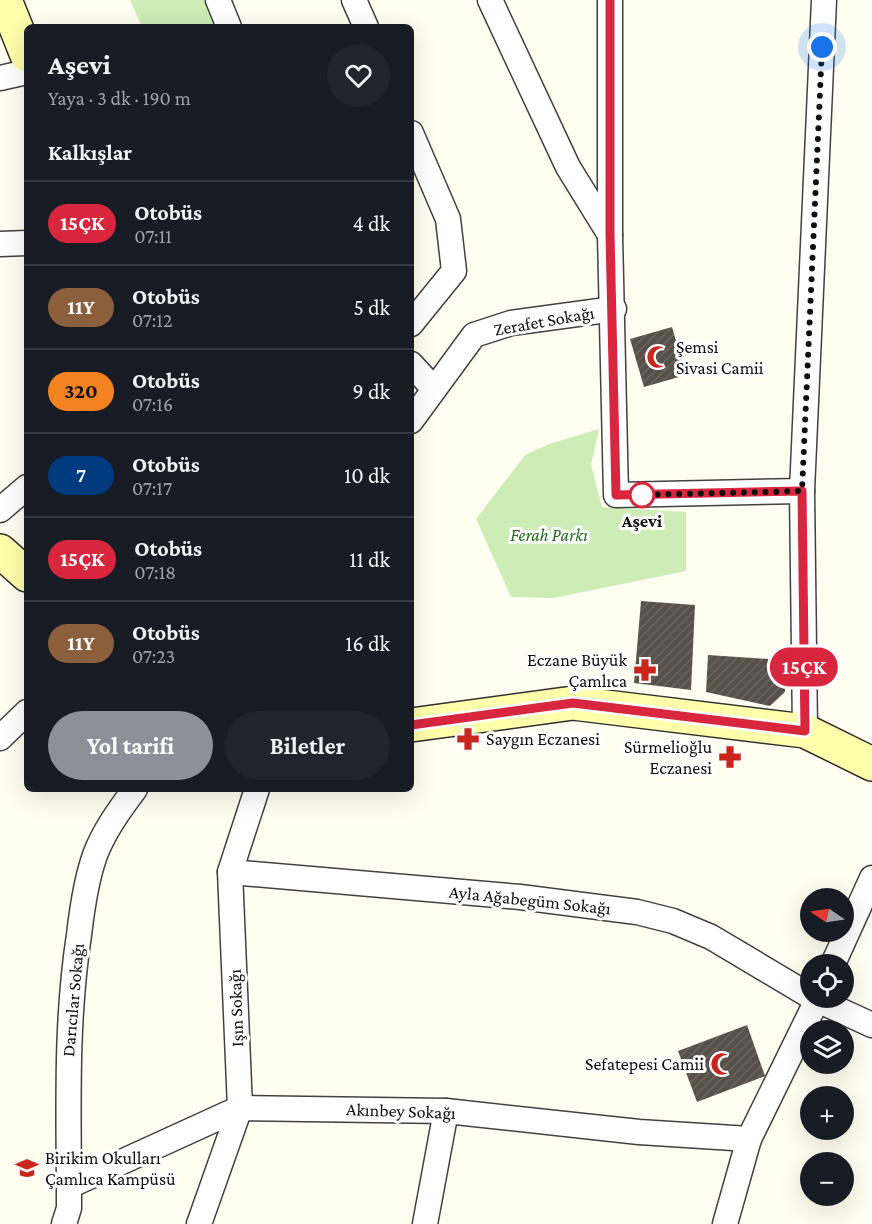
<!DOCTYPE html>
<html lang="tr">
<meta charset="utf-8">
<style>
body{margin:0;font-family:"Crimson Pro",serif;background:#20242c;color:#f1f3f6;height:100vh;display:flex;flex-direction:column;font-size:22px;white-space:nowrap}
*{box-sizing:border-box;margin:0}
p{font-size:20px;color:#9ea1a6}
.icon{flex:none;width:33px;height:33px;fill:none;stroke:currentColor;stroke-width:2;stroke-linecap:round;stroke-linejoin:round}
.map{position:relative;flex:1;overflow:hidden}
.side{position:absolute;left:24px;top:24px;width:390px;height:768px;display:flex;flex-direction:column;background:#171b24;border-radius:9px;box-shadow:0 6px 24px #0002}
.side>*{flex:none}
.badge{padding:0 12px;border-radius:20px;font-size:21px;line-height:39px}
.needle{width:39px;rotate:283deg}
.tools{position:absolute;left:800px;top:888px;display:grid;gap:12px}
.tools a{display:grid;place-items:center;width:54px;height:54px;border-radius:50%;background:#171b24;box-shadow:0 6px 24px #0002;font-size:30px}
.you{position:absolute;width:30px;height:30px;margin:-15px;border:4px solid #fff;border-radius:50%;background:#1a73e8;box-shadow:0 0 0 9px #1a73e833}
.map>.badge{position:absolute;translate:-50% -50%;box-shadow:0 0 0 3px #fff}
h2{padding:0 24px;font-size:22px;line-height:54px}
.round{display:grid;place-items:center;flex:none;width:63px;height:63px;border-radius:32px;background:#20242c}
.head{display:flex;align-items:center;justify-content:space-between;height:102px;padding:0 24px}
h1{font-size:28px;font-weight:700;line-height:45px}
.action{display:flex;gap:12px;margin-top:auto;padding:12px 24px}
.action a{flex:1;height:69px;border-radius:36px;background:#8c9099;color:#fff;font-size:24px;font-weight:700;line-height:69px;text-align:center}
.action a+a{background:#20242c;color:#f1f3f6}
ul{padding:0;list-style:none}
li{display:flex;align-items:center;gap:18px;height:84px;padding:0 24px;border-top:2px solid #363941}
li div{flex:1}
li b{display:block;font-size:22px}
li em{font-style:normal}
li .badge{min-width:66px;font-weight:700;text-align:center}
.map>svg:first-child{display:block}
.green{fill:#cdecb6}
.building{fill:url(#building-hatch)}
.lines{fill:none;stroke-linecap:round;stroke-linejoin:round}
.street-casing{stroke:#414141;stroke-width:27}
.secondary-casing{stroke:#303030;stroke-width:36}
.street{stroke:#fff;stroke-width:24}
.secondary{stroke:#fffeab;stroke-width:33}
.line-casing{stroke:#fff;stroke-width:14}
.line{stroke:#d7263d;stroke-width:9}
.walk{stroke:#0e0e0e;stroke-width:6;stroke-dasharray:0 10.8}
.stop-dot{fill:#fff;stroke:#d7263d;stroke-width:3}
.labels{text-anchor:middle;stroke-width:6;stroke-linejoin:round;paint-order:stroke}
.street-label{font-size:18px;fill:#0e0e0e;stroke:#fff}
.poi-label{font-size:18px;fill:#0e0e0e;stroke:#fff;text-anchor:start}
.stop-label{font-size:18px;font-weight:bold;fill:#0e0e0e;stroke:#fff}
.park-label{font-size:18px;font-style:italic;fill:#226a1a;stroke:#fff}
</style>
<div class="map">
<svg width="872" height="1224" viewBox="0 0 872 1224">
<defs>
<pattern id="building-hatch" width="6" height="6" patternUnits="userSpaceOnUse" patternTransform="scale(1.5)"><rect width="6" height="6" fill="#58514a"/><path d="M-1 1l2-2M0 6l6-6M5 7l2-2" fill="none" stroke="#6b6560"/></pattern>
</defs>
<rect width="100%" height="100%" fill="#fffef0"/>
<g class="green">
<path d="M130 0H204L216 27H142Z"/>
<path d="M599 429 591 465 602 507 686 512V571L554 598 511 597 476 519 525 455 549 444Z"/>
</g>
<g class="building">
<path d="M672 327 686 375 644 387 630 339Z"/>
<path d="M641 601 695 605 691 690 634 683Z"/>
<path d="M708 655 785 660V692L770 706 706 692Z"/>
<path d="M747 1025 765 1076 697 1102 678 1051Z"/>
</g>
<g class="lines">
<g class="street-casing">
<g id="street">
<path d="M218 0 229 27"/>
<path d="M354 0 366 27"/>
<path d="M490 0 568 167 610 235"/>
<path d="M610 0V235L616 495 802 491"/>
<path d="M0 78 27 72"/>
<path d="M411 133 448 219 454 271 411 324"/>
<path d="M0 244 27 243"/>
<path d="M411 364 434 389"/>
<path d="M411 421 474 335 511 323 614 309"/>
<path d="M0 510 27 487"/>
<path d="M805 731 802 491 824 0"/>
<path d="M0 738 27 712"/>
<path d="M230 872 520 897 637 912 673 921 711 937 810 996"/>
<path d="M833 964 872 878"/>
<path d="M813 998 872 1025"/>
<path d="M69 1186 240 1108 446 1111 639 1132 749 1139"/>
<path d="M64 1224 69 1208C69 1116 65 1026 79 935 82 909 86 880 95 855 104 831 120 809 135 789"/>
<path d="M199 1224 240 1108 230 872 257 789"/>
<path d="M425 1224 446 1111"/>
<path d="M725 1224 749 1139 818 998"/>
</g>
</g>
<g class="secondary-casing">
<g id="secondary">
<path d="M5 0 27 55"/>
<path d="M0 551 27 575"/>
<path d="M411 725 573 703 805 731 872 764"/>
</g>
</g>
<use href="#street" class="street"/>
<use href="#secondary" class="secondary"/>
</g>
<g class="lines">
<g class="line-casing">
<path id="line" d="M411 725 573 703 805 731 802 491 616 495 610 235V0"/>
</g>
<use href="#line" class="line"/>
<path class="walk" d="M642 495H639L802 491 822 47"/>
</g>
<defs>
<g id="mosque-bare" transform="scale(1.8)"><path d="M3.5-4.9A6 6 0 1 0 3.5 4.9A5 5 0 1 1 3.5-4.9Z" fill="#c7271d" stroke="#fff" stroke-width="2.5" paint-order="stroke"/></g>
<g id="pharmacy-bare" transform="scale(1.8)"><path d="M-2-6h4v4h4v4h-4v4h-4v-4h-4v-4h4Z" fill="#c7271d" stroke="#fff" stroke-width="2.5" paint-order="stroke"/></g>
<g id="school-bare" transform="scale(1.8)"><path d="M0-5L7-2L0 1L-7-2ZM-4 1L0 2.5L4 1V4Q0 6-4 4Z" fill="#c7271d" stroke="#fff" stroke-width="2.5" paint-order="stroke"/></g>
</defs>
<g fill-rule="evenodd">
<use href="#mosque-bare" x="658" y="357"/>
<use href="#pharmacy-bare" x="645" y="670"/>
<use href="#pharmacy-bare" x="468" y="739"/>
<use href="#pharmacy-bare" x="730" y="757"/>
<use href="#mosque-bare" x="722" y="1064"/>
<use href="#school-bare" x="27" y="1168"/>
</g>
<circle class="stop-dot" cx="642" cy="495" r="12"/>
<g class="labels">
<g class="street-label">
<text transform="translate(544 321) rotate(-10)" y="6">Zerafet Sokağı</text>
<text transform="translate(530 900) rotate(6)" y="6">Ayla Ağabegüm Sokağı</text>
<text transform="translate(73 1000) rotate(-85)" y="6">Darıcılar Sokağı</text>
<text transform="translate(236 1008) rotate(-92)" y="6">Işın Sokağı</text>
<text transform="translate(401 1111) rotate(2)" y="6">Akınbey Sokağı</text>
</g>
<g class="poi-label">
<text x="676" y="353">Şemsi<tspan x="676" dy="21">Sivasi Camii</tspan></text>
<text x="627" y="666" text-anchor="end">Eczane Büyük<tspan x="627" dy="21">Çamlıca</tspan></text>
<text x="486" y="745">Saygın Eczanesi</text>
<text x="712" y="753" text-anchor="end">Sürmelioğlu<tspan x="712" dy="21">Eczanesi</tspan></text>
<text x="704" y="1070" text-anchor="end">Sefatepesi Camii</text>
<text x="45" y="1164">Birikim Okulları<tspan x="45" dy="21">Çamlıca Kampüsü</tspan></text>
</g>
<g class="stop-label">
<text x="642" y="527">Aşevi</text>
</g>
<g class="park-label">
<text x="549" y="541">Ferah Parkı</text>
</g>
</g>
</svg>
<div class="tools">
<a><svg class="needle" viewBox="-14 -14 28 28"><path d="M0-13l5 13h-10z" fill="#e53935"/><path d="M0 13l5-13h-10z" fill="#9ea1a6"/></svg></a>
<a><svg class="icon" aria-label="locate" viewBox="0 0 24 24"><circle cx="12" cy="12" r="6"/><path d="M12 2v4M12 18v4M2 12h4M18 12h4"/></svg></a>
<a><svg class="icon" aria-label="layers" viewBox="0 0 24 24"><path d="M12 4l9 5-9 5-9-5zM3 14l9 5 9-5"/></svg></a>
<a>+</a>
<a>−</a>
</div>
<div class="you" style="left:822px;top:47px"></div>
<b class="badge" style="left:804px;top:667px;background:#d7263d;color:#fff">15ÇK</b>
<section class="side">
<div class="head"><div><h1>Aşevi</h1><p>Yaya · 3 dk · 190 m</p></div><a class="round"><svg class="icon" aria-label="heart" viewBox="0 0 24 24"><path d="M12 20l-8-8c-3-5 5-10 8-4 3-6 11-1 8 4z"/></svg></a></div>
<h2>Kalkışlar</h2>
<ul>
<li><span class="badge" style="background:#d7263d;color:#fff">15ÇK</span><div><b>Otobüs</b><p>07:11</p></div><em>4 dk</em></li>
<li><span class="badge" style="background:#8b5e3c;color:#fff">11Y</span><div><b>Otobüs</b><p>07:12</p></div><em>5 dk</em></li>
<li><span class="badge" style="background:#f58220;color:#111">320</span><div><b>Otobüs</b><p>07:16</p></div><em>9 dk</em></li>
<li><span class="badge" style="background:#003b80;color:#fff">7</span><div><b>Otobüs</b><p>07:17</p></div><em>10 dk</em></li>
<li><span class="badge" style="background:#d7263d;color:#fff">15ÇK</span><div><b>Otobüs</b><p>07:18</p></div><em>11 dk</em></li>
<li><span class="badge" style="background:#8b5e3c;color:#fff">11Y</span><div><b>Otobüs</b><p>07:23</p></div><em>16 dk</em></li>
</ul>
<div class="action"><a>Yol tarifi</a><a>Biletler</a></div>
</section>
</div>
